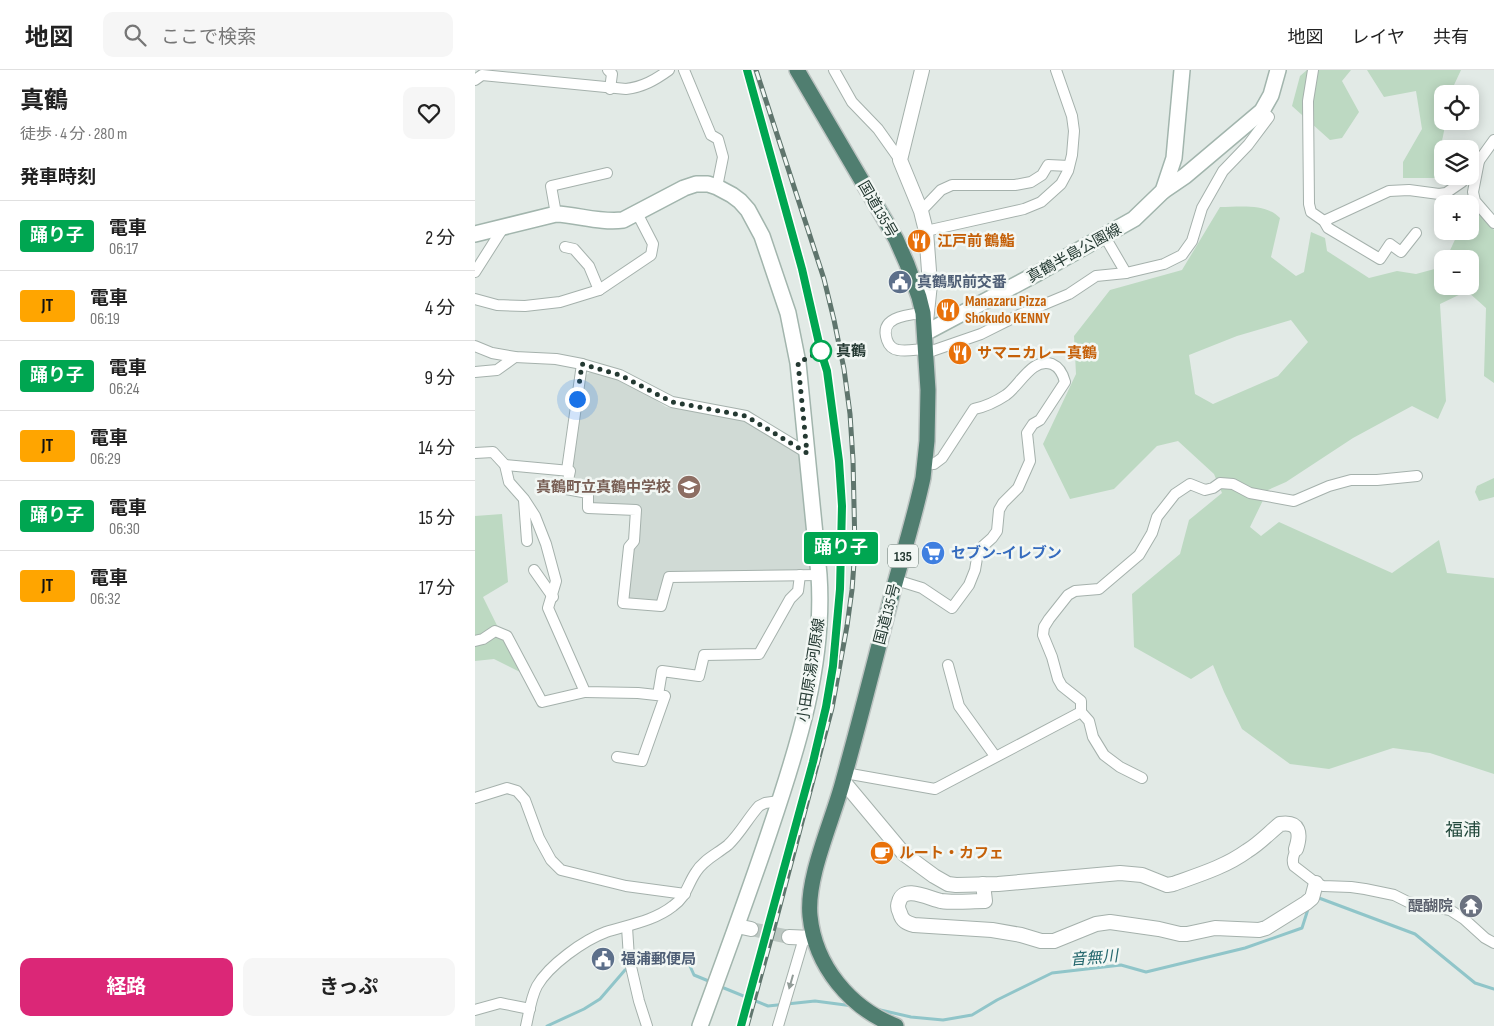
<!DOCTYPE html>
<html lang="ja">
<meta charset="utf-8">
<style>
body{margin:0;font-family:"Sofia Sans Condensed","Noto Sans JP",sans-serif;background:#f6f6f6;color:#222;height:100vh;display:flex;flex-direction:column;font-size:19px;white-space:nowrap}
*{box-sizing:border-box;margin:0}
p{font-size:16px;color:#767676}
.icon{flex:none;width:28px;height:28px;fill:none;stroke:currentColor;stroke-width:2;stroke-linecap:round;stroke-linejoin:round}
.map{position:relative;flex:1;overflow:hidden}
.side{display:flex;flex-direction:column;background:#fff;width:475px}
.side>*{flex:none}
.badge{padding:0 10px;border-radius:4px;font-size:18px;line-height:32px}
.fabs{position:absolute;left:959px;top:15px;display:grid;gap:10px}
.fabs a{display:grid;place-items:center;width:45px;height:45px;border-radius:10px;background:#fff;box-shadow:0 2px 12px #0003;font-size:25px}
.you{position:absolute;width:25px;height:25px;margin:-12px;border:4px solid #fff;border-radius:50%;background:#1a73e8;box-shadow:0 0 0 8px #1a73e833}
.map>.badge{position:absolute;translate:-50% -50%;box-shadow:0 0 0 2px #fff}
h2{padding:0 20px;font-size:19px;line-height:45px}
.round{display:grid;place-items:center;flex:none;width:52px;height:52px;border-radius:10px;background:#f6f6f6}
.summary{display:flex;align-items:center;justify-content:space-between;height:85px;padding:0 20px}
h1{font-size:24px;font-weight:700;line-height:38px}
.button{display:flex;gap:10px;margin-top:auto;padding:10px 20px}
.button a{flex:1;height:58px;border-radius:10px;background:#db2777;color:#fff;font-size:20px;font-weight:700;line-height:58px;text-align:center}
.button a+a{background:#f6f6f6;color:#222}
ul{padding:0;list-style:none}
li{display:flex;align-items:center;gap:15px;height:70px;padding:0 20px;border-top:1px solid #e0e0e0}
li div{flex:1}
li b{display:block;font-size:19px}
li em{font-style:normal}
li .badge{min-width:55px;font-weight:700;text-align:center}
header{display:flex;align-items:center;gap:30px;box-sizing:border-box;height:70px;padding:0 25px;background:#fff;border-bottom:1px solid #e0e0e0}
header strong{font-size:24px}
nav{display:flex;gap:28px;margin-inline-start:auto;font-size:18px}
.search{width:350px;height:45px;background:#f6f6f6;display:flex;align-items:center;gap:12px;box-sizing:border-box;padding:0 18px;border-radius:10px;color:#767676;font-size:19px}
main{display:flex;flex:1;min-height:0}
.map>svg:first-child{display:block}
.built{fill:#d0dad5}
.green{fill:#bdd9c2;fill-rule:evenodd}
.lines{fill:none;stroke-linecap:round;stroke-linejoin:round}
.stream{stroke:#90c5c9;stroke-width:3}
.tertiary-tunnel{stroke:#bcc7c2;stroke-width:14;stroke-dasharray:14 7;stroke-linecap:butt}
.minor-casing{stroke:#a5b1ac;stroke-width:12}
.tertiary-casing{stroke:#a5b1ac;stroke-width:16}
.secondary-casing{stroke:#a2b5ad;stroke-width:18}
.trunk-casing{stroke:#bdc4c2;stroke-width:18}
.minor{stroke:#fff;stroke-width:10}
.tertiary{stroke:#fff;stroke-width:14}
.secondary{stroke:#fff;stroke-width:15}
.trunk{stroke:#507e70;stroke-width:15}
.rail-casing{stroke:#5f756d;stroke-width:5}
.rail{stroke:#f2f7f4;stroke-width:3;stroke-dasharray:9;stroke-linecap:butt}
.oneway{fill:#929c98}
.line-casing{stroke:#fff;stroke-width:11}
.line{stroke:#00a651;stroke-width:8}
.walk{stroke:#243932;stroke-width:5;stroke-dasharray:0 9}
.stop-dot{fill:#fff;stroke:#00a651;stroke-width:2.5}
.labels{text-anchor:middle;stroke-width:5;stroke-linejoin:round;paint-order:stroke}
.shield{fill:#f2f7f4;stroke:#62726c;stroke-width:1}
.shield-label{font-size:14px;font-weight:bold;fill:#243932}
.street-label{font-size:15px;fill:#243932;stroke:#f2f7f4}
.food-label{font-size:15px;font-weight:bold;fill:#c56008;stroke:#f2f7f4;text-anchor:start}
.service-label{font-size:15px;font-weight:bold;fill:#4e5e75;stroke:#f2f7f4;text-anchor:start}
.stop-label{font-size:15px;font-weight:bold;fill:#243932;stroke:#f2f7f4;text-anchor:start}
.education-label{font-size:15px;font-weight:bold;fill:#785e54;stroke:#f2f7f4;text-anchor:end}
.shop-label{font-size:15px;font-weight:bold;fill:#366cbe;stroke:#f2f7f4;text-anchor:start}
.worship-label{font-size:15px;font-weight:bold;fill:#5b616d;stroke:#f2f7f4;text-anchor:end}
.water-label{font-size:16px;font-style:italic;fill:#25686e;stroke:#f2f7f4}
.quarter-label{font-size:18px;fill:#22493c;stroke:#f2f7f4}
</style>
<header>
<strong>地図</strong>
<div class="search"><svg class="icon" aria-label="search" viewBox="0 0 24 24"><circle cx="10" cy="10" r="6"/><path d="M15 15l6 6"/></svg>ここで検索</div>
<nav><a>地図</a><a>レイヤ</a><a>共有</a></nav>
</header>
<main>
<section class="side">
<div class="summary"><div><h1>真鶴</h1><p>徒歩 · 4 分 · 280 m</p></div><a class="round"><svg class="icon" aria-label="heart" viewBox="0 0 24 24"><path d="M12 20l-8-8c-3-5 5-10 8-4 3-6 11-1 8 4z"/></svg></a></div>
<h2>発車時刻</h2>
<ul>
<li><span class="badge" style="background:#00a651;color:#fff">踊り子</span><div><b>電車</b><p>06:17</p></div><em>2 分</em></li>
<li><span class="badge" style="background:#ffa500;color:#111">JT</span><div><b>電車</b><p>06:19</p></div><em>4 分</em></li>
<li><span class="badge" style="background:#00a651;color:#fff">踊り子</span><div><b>電車</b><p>06:24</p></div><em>9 分</em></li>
<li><span class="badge" style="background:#ffa500;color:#111">JT</span><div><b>電車</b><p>06:29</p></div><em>14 分</em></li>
<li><span class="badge" style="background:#00a651;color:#fff">踊り子</span><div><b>電車</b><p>06:30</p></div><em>15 分</em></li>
<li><span class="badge" style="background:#ffa500;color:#111">JT</span><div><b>電車</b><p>06:32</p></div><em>17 分</em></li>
</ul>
<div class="button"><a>経路</a><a>きっぷ</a></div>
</section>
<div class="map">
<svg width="1019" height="956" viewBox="0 0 1019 956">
<rect width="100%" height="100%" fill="#e2eae6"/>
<path class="built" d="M117 301 158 315 191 337 268 348 326 384 336 499 195 505 183 534 152 530 163 439 117 434 118 420 100 418 96 415 109 307Z"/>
<g class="green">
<path d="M832 0H876L867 11 884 42 867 68 855 70 817 36 825 6Z"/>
<path d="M892 0H986L979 15 977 24H968V51H971L967 71 963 108H928V92L947 59 941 21 909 27Z"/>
<path d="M990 125 1019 160V313L1009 306 1011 238 992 221 965 234 971 331 963 349 937 336 878 368 811 412 793 420 775 457 786 466 804 452 917 503 964 470 972 503 1019 508V704L955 683 918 678 854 699 815 694 767 659 749 622 738 595 716 609 659 577 657 524 705 484 714 450 747 423 739 404 703 371 682 376 639 419 595 429 568 374 601 304 599 266 635 220 707 200 745 137C765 137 791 133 805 148L796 187 821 206 829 202 836 162 850 168 852 181 894 208 922 201 941 204 967 197V196L968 216H995V189H971L984 161H995V134H989ZM816 250 833 272 803 306 738 334 720 324 714 285 762 266Z"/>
<path d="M1019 408V427L1004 431 1000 422 1002 416Z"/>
<path d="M27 444 33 512 8 527 45 602 19 589 0 591V446Z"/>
</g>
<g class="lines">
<g class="stream">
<path d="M842 829 844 828 940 864 1000 913 1019 919"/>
<path d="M244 916 293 936 340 931 378 936"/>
<path d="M401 939 436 947 468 950 497 945 522 930 577 903 646 895 671 902 770 878 827 858 834 836"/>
<path d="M72 956 109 939 125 929 150 900 170 891 204 888 215 896 219 905 236 912"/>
</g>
<path class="tertiary-tunnel" d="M276 859 314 867"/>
<g class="minor-casing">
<g id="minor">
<path d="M133 0 137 4 135 19"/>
<path d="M209 0 236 65 243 69 248 87 242 117"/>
<path d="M359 0 377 32 403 59 425 90"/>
<path d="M838 0 833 31 834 134 836 142 849 151 853 158 905 189 915 174 926 182 941 163"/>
<path d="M0 10 7 5 151 19C168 17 180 10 194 0"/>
<path d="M1004 91 998 122 1000 131 1019 153"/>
<path d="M1001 95 1019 70"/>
<path d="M446 141 466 120 477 115H540L556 112 567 105 573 95 594 96"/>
<path d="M81 144 76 116 132 103"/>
<path d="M849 151 914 121 934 120 964 124 971 123 987 112 991 106"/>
<path d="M451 161 549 139 566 132 586 114 593 101 597 85 599 61 597 46 581 0"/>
<path d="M630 167 651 203"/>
<path d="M90 177 99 179 114 196 124 220"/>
<path d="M0 202 28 158"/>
<path d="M0 229 22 235 50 236 85 232 124 220 176 185 178 174 162 143"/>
<path d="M448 243C431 245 404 247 412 270 414 276 417 279 423 280 432 282 442 279 451 279"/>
<path d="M0 276 17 283 40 287 81 289 107 294 145 305 197 332 271 346 332 383"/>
<path d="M451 283 506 264 546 244 594 224 621 206 651 203 689 194 707 185 717 171 727 138 748 101 773 75 794 47 787 41"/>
<path d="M0 302 22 300 40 287"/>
<path d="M0 383 18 382 30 395 34 412 49 429 60 446 71 474 81 511 73 538 110 622 163 623 190 626 167 691 142 687"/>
<path d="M30 395 95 401 91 419 113 423V438L161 440 159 471 154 477 148 533 186 536 194 507 344 505"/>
<path d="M92 400 107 294"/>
<path d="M49 430 52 471"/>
<path d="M59 500 78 527"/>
<path d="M421 510 447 518 477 538 494 515 500 500 502 488 508 476 517 468 522 461 524 440 528 433 543 418 555 391 552 363 558 354 565 350 590 312C588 304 584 297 577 294 557 287 545 315 531 325 522 331 509 337 499 339L467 388 459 394 450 393"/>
<path d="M0 571 8 569 20 561 32 566 67 632 110 622"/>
<path d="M473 595 484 636 520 686"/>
<path d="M183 625 187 601 224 606 229 585 284 584 315 529 323 521 325 505"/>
<path d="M606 642 614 651 618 667 629 685 645 697 667 708"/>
<path d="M370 703 460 719 606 642V631L587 616 583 609 577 587 568 565 569 557 574 549 593 525 600 521 624 519 664 485 677 463 682 447 700 424 715 414 730 420 738 418 745 413 758 414 775 423 819 431 854 416 876 410H902L942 406"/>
<path d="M0 728 32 718 42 721 50 730 64 768 76 790 86 800 151 816 210 824"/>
<path d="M821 779C819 785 816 790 819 796L841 813 848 816 876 817 890 819 919 825 933 832 975 840 989 849 1010 868 1019 873"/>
<path d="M152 857 154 888 164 931 172 956"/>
<path d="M0 940 25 933 55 939"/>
<path d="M51 956C54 943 56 927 62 916 74 895 109 870 131 862 153 855 179 851 198 836 212 826 212 815 221 802 228 790 242 784 253 775 265 764 273 748 284 736L290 733 304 731"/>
<path d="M303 956 329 868"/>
</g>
</g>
<g class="tertiary-casing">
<g id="tertiary">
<path d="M447 0 425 90 446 141 451 161 455 214 451 252"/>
<path d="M368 711 429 784 459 806 473 814 481 815 523 814 645 803 667 805 692 815 698 814C723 805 750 797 772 781 784 774 794 763 805 754 825 751 826 764 821 779"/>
<path d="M508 814 510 831C495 831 480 833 466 831 455 829 428 814 424 832 422 836 423 839 425 843 427 851 432 853 439 855L517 860 546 865 566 871H579L621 854 635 852 684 859 705 864H712L740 858 784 860 791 858 831 833 837 828 841 813"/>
<path d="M262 856 276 859"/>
<path d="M314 867 338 868"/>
</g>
</g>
<g class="secondary-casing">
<g id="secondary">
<path d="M688 121 710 106 787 41 796 25 803 0"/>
<path d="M0 164 81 144C103 145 126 153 148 150L209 118 221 114H233L242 117 257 125 265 131 273 140 287 166 313 243 323 293 344 505C350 593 323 677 295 760 273 826 249 891 225 956"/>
<path d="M450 263 563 203 659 149 688 121 699 88 707 0"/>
</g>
</g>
<g class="trunk-casing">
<path id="trunk" d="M322 0 421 169 432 194 444 227 448 243 453 320 452 371 448 408C440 445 429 481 419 517 402 582 386 647 368 711 358 750 331 807 335 846 340 896 375 938 421 956"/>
</g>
<use href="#minor" class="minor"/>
<use href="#tertiary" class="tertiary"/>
<use href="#secondary" class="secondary"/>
<use href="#trunk" class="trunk"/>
<g class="rail-casing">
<g id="rail">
<path d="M272 0 331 213 346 282 352 301 359 346 367 436 366 478 365 519 356 610"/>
<path d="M272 956 299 858 357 638 372 556 377 520 380 479 378 390 375 344 369 299 359 250 349 209 281 0"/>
</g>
</g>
<use href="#rail" class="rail"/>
</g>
<defs><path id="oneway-solid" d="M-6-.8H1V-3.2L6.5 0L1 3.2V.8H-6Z" transform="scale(1.25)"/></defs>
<use class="oneway" href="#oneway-solid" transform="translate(316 912) rotate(106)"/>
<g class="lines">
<g class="line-casing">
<path id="line" d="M266 956 338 692 351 637 358 596 365 519 367 436 364 391 352 301 346 282 327 199 272 0"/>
</g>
<use href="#line" class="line"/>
<path class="walk" d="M102 329 107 294 145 305 197 332 271 346 332 383 323 293 346 281"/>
</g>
<defs>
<g id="restaurant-disc" transform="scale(1.25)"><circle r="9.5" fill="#e8710a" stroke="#f2f7f4"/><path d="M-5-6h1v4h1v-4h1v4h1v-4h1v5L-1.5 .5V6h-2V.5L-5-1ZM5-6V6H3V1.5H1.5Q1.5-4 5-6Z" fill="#fff"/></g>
<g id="civic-disc" transform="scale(1.25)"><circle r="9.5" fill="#5c6f8a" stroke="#f2f7f4"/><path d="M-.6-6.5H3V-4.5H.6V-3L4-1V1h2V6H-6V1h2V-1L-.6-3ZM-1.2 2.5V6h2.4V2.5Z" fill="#fff"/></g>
<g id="school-disc" transform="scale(1.25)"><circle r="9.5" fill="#8d6e63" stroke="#f2f7f4"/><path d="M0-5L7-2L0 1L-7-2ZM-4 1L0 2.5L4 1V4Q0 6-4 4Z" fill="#fff"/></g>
<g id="supermarket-disc" transform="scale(1.25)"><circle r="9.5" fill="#3f7fe0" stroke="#f2f7f4"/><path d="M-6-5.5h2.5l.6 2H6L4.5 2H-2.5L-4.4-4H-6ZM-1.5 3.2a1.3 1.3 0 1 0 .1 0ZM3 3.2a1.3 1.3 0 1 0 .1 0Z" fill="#fff"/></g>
<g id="cafe-disc" transform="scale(1.25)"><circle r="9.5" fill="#e8710a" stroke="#f2f7f4"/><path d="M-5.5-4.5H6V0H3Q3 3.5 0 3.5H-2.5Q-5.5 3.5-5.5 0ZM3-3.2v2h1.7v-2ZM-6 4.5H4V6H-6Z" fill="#fff"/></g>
<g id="temple-disc" transform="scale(1.25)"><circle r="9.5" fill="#6b7280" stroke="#f2f7f4"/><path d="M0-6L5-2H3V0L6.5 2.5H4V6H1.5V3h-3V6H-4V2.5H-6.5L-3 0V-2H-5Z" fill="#fff"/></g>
</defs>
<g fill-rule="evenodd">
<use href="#restaurant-disc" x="444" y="171"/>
<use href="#civic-disc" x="425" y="212"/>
<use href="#restaurant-disc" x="473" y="240"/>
<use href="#restaurant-disc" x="485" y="283"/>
<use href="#school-disc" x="214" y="417"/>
<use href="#supermarket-disc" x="458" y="483"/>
<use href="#cafe-disc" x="407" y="783"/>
<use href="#temple-disc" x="996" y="836"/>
<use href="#civic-disc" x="128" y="889"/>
</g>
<circle class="stop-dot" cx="346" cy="281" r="10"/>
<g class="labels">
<rect class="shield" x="413" y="474.5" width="30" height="23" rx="4"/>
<g class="shield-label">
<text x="428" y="491">135</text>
</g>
<g class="street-label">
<text transform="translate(403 139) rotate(60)" y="5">国道135号</text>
<text transform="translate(599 183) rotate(-29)" y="5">真鶴半島公園線</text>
<text transform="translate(412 544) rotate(-75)" y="5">国道135号</text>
<text transform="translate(336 600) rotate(-81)" y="5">小田原湯河原線</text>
</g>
<g class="food-label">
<text x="462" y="176">江戸前 鶴鮨</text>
<text x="490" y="236">Manazaru Pizza<tspan x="490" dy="17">Shokudo KENNY</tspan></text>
<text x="502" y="288">サマニカレー真鶴</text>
<text x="424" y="788">ルート・カフェ</text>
</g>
<g class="service-label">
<text x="442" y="217">真鶴駅前交番</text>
<text x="146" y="894">福浦郵便局</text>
</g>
<g class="stop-label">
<text x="361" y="286">真鶴</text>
</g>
<g class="education-label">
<text x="196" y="422">真鶴町立真鶴中学校</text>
</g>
<g class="shop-label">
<text x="476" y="488">セブン-イレブン</text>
</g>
<g class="worship-label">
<text x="978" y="841">醍醐院</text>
</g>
<g class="water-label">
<text transform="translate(619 887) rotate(-5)" y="6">音無川</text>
</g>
<g class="quarter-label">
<text x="988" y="766">福浦</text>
</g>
</g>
</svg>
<div class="fabs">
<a><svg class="icon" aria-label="locate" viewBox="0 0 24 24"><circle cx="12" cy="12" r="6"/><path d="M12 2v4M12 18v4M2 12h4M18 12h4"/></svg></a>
<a><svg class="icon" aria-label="layers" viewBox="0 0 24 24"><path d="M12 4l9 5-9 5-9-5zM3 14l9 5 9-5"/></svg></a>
<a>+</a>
<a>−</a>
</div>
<div class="you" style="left:102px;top:329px"></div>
<b class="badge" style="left:366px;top:478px;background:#00a651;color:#fff">踊り子</b>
</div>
</main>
